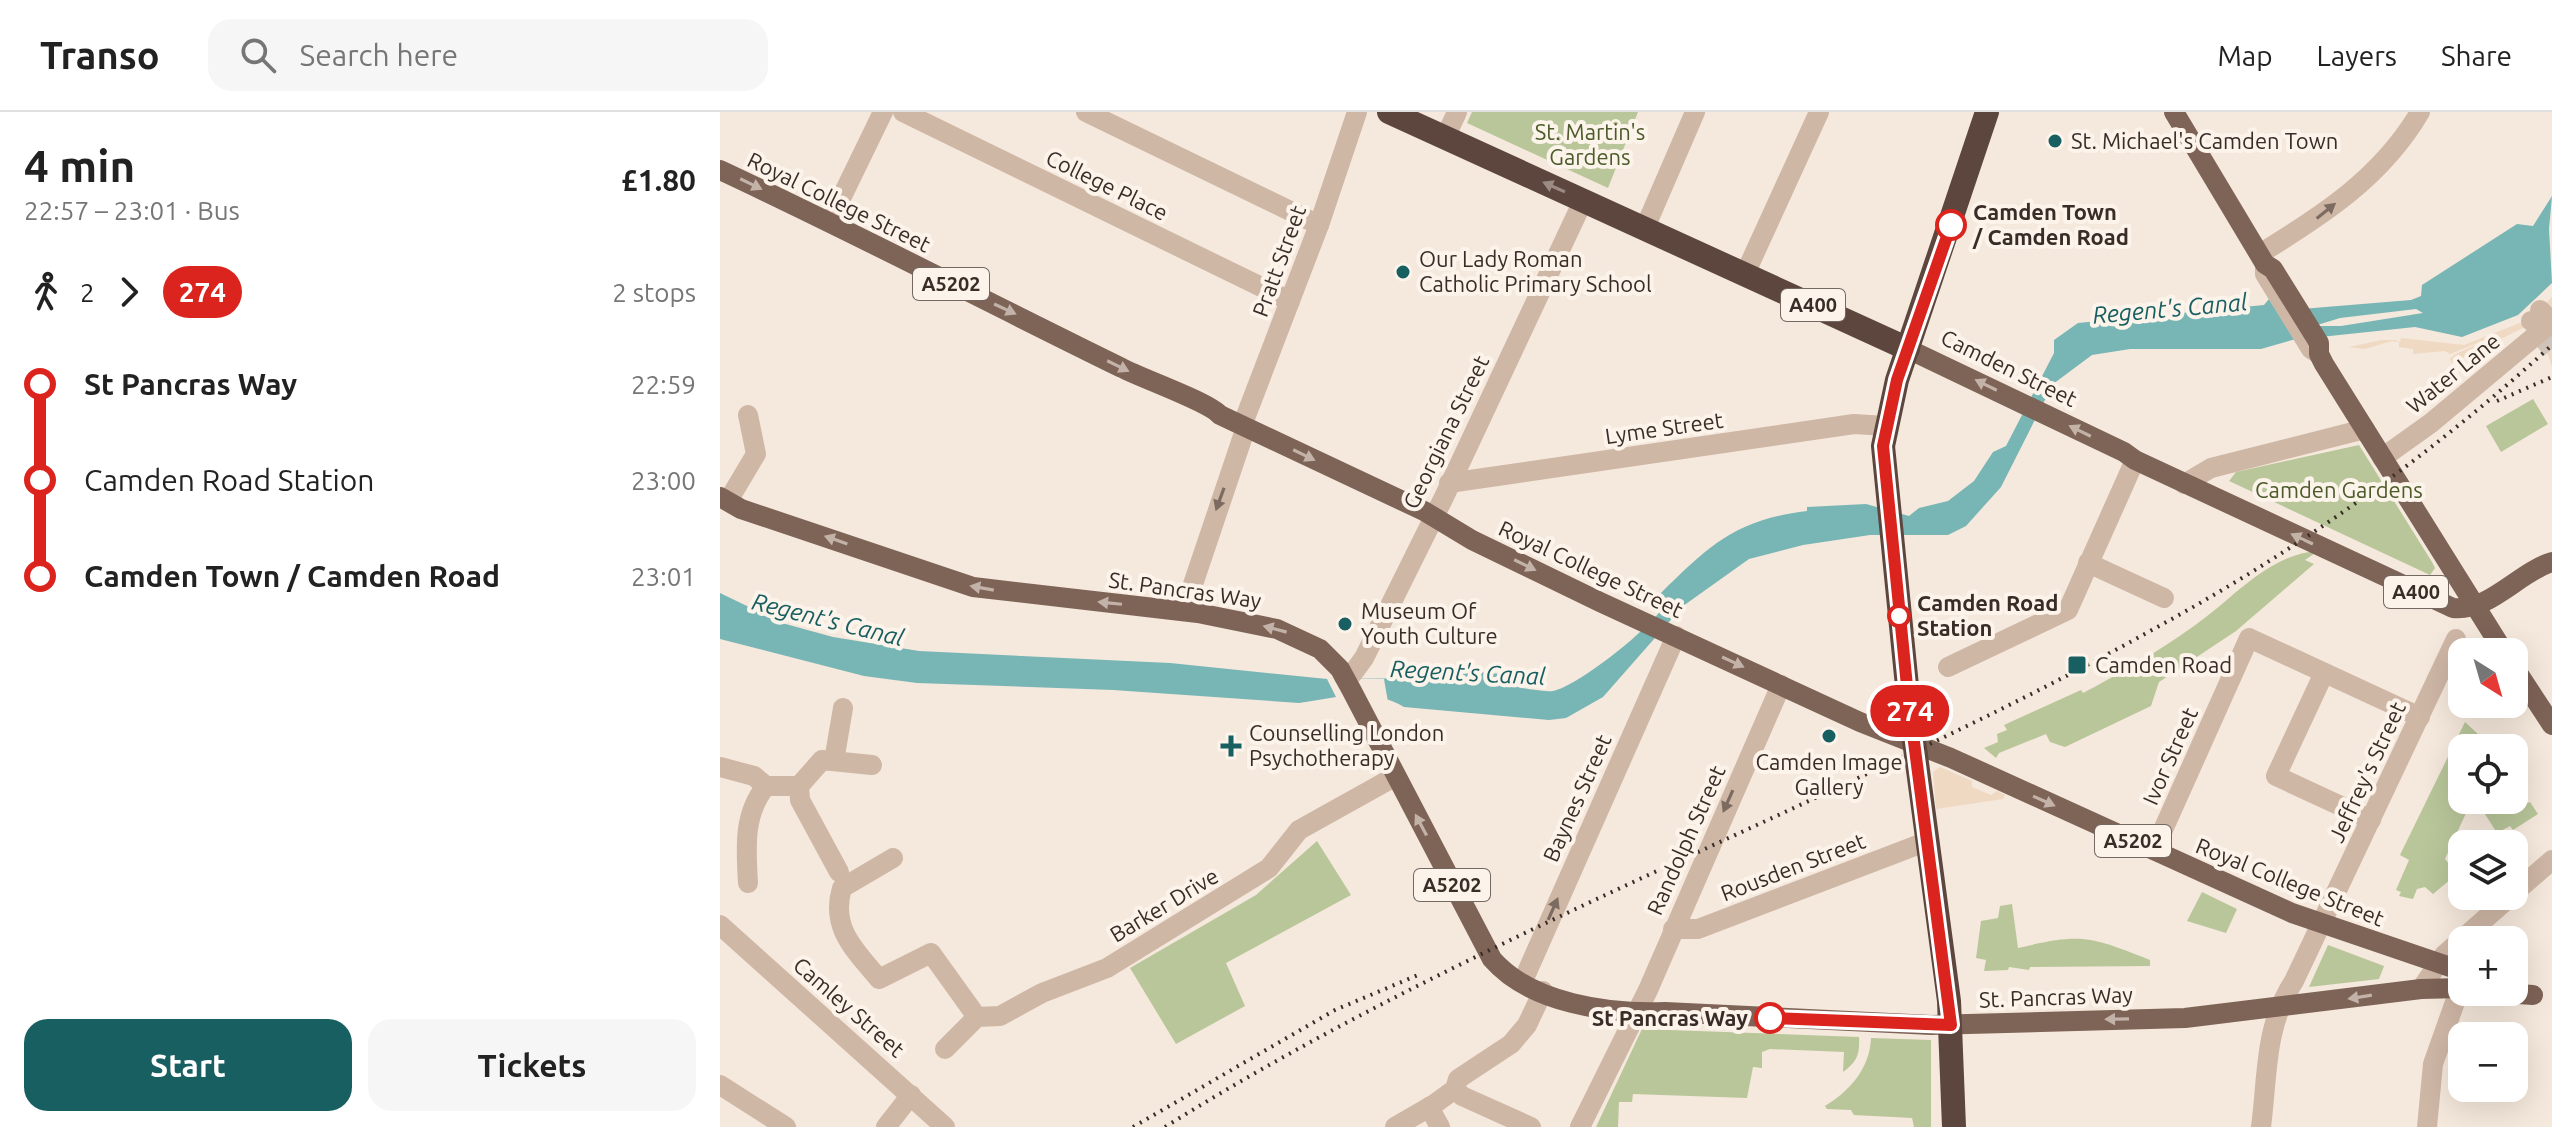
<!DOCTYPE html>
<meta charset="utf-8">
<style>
body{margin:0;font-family:Ubuntu,sans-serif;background:#f6f6f6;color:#222;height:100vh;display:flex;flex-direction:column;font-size:30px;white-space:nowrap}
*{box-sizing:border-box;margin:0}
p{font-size:26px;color:#767676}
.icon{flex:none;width:44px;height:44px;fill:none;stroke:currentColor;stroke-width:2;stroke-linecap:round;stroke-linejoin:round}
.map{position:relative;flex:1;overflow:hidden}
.sheet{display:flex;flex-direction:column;background:#fff;width:720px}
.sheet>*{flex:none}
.badge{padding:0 16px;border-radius:26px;font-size:28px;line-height:52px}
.needle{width:52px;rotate:143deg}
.fabs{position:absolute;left:1728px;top:526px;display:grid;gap:16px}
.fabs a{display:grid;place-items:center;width:80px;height:80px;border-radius:16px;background:#fff;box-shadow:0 8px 32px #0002;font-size:40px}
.map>.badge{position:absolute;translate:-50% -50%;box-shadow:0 0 0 4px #fff}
.legs{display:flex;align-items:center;gap:12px;height:88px;padding:0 24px;font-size:26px}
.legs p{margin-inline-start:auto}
.head{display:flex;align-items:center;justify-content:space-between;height:136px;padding:0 24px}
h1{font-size:44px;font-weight:700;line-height:60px}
.action{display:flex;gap:16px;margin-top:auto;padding:16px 24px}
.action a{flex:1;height:92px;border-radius:24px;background:#185f61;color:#fff;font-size:32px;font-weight:700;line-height:92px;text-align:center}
.action a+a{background:#f6f6f6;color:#222}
ul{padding:0 24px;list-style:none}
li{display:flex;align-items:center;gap:28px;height:96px;font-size:30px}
li i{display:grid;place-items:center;width:12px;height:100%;margin:0 10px;background:currentColor}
li i::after{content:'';width:20px;height:20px;margin:-10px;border:6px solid;border-radius:50%;background:#fff}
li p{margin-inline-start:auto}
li:first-child i{background:linear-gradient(#0000 50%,currentColor 0)}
li:last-child i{background:linear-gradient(currentColor 50%,#0000 0)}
header{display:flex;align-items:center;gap:48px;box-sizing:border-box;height:112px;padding:0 40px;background:#fff;border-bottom:2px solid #e0e0e0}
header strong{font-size:38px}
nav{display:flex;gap:44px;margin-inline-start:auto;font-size:28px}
.search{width:560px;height:72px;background:#f6f6f6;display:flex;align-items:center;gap:20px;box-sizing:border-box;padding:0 28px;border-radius:24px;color:#767676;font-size:30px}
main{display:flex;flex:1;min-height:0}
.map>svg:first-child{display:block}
.green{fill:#b9c69a}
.plaza{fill:#efd9c2}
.water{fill:#78b5b5;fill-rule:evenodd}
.pier{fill:#f5e8dc}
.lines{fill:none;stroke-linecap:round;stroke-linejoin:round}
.minor-tunnel{stroke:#d0c3b8;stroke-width:20;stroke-dasharray:20 10;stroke-linecap:butt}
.minor{stroke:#cfb7a6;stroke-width:20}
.major{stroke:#7e6357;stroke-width:20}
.highway{stroke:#5c463e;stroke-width:24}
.rail{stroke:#3a2d28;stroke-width:4;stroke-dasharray:2 6;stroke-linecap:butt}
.oneway{fill:#c3b2a8}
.oneway2{fill:#9c8b83}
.oneway3{fill:#7d6b61}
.line-1-casing{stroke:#fff;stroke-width:18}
.line-1{stroke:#dc241f;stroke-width:12}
.poi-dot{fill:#185f61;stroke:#fcf3ea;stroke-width:3}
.stop-1-dot{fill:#fff;stroke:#dc241f;stroke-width:4}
.labels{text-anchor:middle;stroke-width:8;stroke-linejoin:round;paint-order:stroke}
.shield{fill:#fcf3ea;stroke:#746862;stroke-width:2}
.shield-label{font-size:20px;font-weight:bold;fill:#3a2d28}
.park-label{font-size:22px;fill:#4b5b29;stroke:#fcf3ea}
.poi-label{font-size:22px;fill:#3a2d28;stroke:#fcf3ea;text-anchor:start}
.street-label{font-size:22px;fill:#3a2d28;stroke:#fcf3ea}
.stop-label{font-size:22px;font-weight:bold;fill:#3a2d28;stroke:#fcf3ea;text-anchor:start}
.water-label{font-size:24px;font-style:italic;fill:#185f61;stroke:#fcf3ea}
</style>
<header>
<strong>Transo</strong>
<div class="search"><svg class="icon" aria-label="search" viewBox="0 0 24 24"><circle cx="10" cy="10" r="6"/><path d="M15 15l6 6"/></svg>Search here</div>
<nav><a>Map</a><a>Layers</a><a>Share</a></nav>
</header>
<main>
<section class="sheet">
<div class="head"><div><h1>4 min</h1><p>22:57 – 23:01 · Bus</p></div><b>£1.80</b></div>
<div class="legs"><svg class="icon" aria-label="walk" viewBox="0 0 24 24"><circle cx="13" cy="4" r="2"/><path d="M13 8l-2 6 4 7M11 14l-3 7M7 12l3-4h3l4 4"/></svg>2<svg class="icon" aria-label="forward" viewBox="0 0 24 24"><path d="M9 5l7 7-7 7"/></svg><b class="badge" style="background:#dc241f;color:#fff">274</b><p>2 stops</p></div>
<ul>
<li><i style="color:#dc241f"></i><b>St Pancras Way</b><p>22:59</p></li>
<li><i style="color:#dc241f"></i><span>Camden Road Station</span><p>23:00</p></li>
<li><i style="color:#dc241f"></i><b>Camden Town / Camden Road</b><p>23:01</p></li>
</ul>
<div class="action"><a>Start</a><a>Tickets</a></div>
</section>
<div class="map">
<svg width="1832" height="1015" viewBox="0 0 1832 1015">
<rect width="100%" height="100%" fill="#f5e8dc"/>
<g class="green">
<path d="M752 0H918L888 76 747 11Z"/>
<path d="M1813 287 1828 312 1781 340 1766 314Z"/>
<path d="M1639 333 1712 450 1715 456 1710 463 1509 369 1516 360Z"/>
<path d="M1598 439 1585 448 1594 452 1516 519 1439 570 1431 594 1345 635 1330 630 1326 622 1279 641 1276 646 1264 636 1278 630 1277 622 1287 618 1284 613 1361 578 1363 581C1401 561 1439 539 1474 514 1513 487 1548 442 1598 439Z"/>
<path d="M1745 610 1773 636H1742V688H1752L1725 747 1737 762 1713 782 1705 775 1697 777 1693 787 1679 784 1681 780 1676 778 1689 748 1680 743Z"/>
<path d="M1794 675 1805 692 1810 690 1818 702 1793 718 1790 714 1777 721 1756 688H1794Z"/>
<path d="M597 729 631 783 506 851 525 894 456 932 410 856 536 783Z"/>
<path d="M1482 780 1517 797 1506 821 1467 809Z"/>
<path d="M1292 792 1298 836C1362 821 1369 824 1430 848V854L1310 855 1309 858 1289 855 1288 858 1264 859 1266 848 1256 846 1261 809 1278 806 1280 794Z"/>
<path d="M1608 833 1664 854 1659 867 1589 875Z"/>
<path d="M922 917 1139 925C1140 942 1137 950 1123 960L1124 940 1050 937 1042 940V956L1033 955 1027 986 913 982 912 990H899L898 1015H876Z"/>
<path d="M1151 926 1211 928V1015H1194L1192 1006 1134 1003 1131 998 1107 997 1105 994C1130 979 1150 956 1151 926Z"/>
</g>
<g class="plaza">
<path d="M1832 185V216L1828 220 1832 224V255L1828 243 1808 223 1811 212 1732 251 1730 247 1734 243 1772 225 1730 242 1725 239 1693 242V237L1679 235V230L1672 229 1645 237 1629 235 1662 228H1676L1680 230 1681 226 1744 233 1810 207Z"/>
<path d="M1220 655 1252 669V675L1271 683 1277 679 1285 683 1283 687 1216 697 1213 660Z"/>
</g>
<path class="water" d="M1832 84 1829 117 1832 171 1798 203 1742 225 1695 215 1572 228 1541 237H1410L1372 243 1333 272 1281 375 1246 414 1228 423H1150L1083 433 1029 447 963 494 883 585 846 606 829 608 684 595C648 574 617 586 579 591L393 578 197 571 144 564 0 527V481L62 511 113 525 199 539 450 551 607 567 717 566 724 556 789 563 801 576C811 577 823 580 833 579 857 575 934 514 945 492L939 486 941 481C990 433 1015 408 1087 399V395L1146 392 1189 404 1199 396 1228 389 1254 369 1273 340 1286 334 1334 241V228L1358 211 1544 193 1549 187 1557 199 1691 188 1701 184 1702 173 1797 112 1813 114ZM1696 197 1703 201 1621 214H1594L1620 206Z"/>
<path class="pier" d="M607 567H664L668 590 617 587Z"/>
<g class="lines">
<path class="minor-tunnel" d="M1822 225 1832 237"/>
<g class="minor">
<path d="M183 0 570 189"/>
<path d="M366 0 599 113"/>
<path d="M725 26 737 0"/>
<path d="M110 109 163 0"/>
<path d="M924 118 975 0"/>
<path d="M1541 141C1603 103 1662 65 1700 0"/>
<path d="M1545 152V162L1591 237 1599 242"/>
<path d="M1025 162 1099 0"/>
<path d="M1811 209 1832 210 1820 198"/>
<path d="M522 314 599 113 637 0"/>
<path d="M1662 346 1711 311 1832 210"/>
<path d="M729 371 1134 312 1166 314"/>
<path d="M1464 372 1491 356 1645 317"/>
<path d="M8 389 36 342 28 303"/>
<path d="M1368 451 1444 486"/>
<path d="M464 499 526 315"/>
<path d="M1228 555 1348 498 1415 348"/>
<path d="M1604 561 1556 664 1651 708"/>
<path d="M624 565 633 561 644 546 725 383 863 89"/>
<path d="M114 649 123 596"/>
<path d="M0 655 34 664 46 674"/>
<path d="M79 674 80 688 119 760"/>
<path d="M1434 738 1529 526 1700 605"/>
<path d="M173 746 122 776C110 816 135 838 159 867L211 841 257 905"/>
<path d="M28 771C26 736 23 702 46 674H79L102 648 152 653"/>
<path d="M1794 781 1832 748"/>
<path d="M0 813 225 1015"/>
<path d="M953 817H978L1208 729"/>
<path d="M803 869 956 524"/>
<path d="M1701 877 1724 843 1791 784"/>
<path d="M225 937 257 905 280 904 322 881 387 856 549 756 579 718 676 664"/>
<path d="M0 973 66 1015"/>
<path d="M735 977 742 984 811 1015"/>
<path d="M709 995 720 1015"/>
<path d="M166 1015 191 983"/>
<path d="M675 1015 713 993 735 977 738 967 791 932 807 913 823 879"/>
<path d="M860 1015 928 878 1061 573"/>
<path d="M1541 1015C1548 962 1544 915 1574 869L1736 527"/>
<path d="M1707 1015 1713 952 1740 876"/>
</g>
<g class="major">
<path d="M1454 0 1545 152 1553 157 1599 231V242L1604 252 1784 540"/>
<path d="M0 58C135 121 269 191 402 256 423 267 489 290 500 303L704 399 752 428 880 490 1140 610 1231 646 1572 801 1742 859"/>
<path d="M1188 237 1404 340 1415 348 1733 496C1769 500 1799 460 1832 450"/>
<path d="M0 385 21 397 253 475 478 501 557 517 600 537 620 557 632 579 772 847C811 892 890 902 945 900L1211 913 1465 906 1701 877 1742 876"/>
<path d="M1794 555 1832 613"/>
<path d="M1769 880 1813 883"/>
</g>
<g class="highway">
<path d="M669 0 1188 237"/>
<path d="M1234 1015 1229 889 1188 584 1163 334 1177 268 1267 0"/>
</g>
<g class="rail">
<path d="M1777 289 1832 265"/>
<path d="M413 1015 615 898 698 863"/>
<path d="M445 1015C761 817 1117 694 1441 513 1581 436 1714 341 1832 233"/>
</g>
</g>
<defs><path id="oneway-solid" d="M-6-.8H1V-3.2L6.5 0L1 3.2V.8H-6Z" transform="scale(2)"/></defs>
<g class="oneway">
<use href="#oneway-solid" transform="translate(31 72) rotate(26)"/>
<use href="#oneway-solid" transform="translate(285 197) rotate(25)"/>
<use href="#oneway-solid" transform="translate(398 254) rotate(26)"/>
<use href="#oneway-solid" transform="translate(1266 273) rotate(-154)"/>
<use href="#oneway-solid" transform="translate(1360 319) rotate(-154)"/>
<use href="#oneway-solid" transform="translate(584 343) rotate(26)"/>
<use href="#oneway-solid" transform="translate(1582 427) rotate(-155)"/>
<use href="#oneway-solid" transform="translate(116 428) rotate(-161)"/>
<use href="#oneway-solid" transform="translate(805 453) rotate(26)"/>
<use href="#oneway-solid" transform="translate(262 476) rotate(-170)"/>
<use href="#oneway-solid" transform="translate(390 491) rotate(-174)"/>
<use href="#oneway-solid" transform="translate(555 517) rotate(-165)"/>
<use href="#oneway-solid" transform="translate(1013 550) rotate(25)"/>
<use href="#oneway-solid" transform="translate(1324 689) rotate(24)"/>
<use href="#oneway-solid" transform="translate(701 713) rotate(-118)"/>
<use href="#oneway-solid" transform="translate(1640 885) rotate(171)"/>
<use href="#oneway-solid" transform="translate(1397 907) rotate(179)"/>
</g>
<use class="oneway2" href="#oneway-solid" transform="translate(834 75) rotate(-156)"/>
<g class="oneway3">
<use href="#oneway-solid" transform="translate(1606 99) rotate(-39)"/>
<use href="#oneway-solid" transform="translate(500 387) rotate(110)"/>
<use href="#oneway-solid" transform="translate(1008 689) rotate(114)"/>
<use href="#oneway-solid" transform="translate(833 797) rotate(-66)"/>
</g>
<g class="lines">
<g class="line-1-casing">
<path id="line-1" d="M1050 906 1231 913 1188 584 1163 334 1177 268 1231 113"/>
</g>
<use href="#line-1" class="line-1"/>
</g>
<g class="poi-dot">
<circle cx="1335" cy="29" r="8"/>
<circle cx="683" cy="160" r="8"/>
<circle cx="625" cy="512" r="8"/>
<rect x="1347" y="543" width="20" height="20" rx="4"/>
<circle cx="1109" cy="624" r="8"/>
<path d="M507 622h8v8h8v8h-8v8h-8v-8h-8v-8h8z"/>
</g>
<g class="stop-1-dot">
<circle cx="1231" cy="113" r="14"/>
<circle cx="1179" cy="504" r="10"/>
<circle cx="1050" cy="906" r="14"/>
</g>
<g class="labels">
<g class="shield">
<rect x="193" y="156" width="76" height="32" rx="6"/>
<rect x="1061" y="177" width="64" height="32" rx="6"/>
<rect x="1664" y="464" width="64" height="32" rx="6"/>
<rect x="1375" y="713" width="76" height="32" rx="6"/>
<rect x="694" y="757" width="76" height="32" rx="6"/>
</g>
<g class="shield-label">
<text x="231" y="179">A5202</text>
<text x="1093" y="200">A400</text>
<text x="1696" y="487">A400</text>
<text x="1413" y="736">A5202</text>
<text x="732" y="780">A5202</text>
</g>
<g class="park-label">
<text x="870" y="28">St. Martin's<tspan x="870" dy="25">Gardens</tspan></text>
<text x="1619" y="386">Camden Gardens</text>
</g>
<g class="poi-label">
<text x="1351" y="37">St. Michael's Camden Town</text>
<text x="699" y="155">Our Lady Roman<tspan x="699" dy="25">Catholic Primary School</tspan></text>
<text x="641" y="507">Museum Of<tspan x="641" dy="25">Youth Culture</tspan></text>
<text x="1375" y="561">Camden Road</text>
<text x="529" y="629">Counselling London<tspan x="529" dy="25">Psychotherapy</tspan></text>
<text x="1109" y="658" text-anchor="middle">Camden Image<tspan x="1109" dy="25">Gallery</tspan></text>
</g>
<g class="street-label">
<text transform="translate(387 73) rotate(26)" y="8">College Place</text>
<text transform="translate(119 90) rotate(26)" y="8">Royal College Street</text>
<text transform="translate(559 149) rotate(-70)" y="8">Pratt Street</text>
<text transform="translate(1289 256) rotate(26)" y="8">Camden Street</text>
<text transform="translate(1733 261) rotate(-39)" y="8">Water Lane</text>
<text transform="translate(944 316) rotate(-8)" y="8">Lyme Street</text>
<text transform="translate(726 320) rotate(-64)" y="8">Georgiana Street</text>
<text transform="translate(871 457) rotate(25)" y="8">Royal College Street</text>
<text transform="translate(465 478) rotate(8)" y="8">St. Pancras Way</text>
<text transform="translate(1450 644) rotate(-66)" y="8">Ivor Street</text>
<text transform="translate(1647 660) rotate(-65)" y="8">Jeffrey's Street</text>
<text transform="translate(857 686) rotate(-66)" y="8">Baynes Street</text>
<text transform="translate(966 728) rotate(-66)" y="8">Randolph Street</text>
<text transform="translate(1073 755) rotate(-21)" y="8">Rousden Street</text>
<text transform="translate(1570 770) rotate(22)" y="8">Royal College Street</text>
<text transform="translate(444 793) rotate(-31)" y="8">Barker Drive</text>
<text transform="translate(1336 885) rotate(-2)" y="8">St. Pancras Way</text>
<text transform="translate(129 895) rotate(41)" y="8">Camley Street</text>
</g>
<g class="stop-label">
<text x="1253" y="108">Camden Town<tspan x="1253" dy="25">/ Camden Road</tspan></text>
<text x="1197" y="499">Camden Road<tspan x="1197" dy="25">Station</tspan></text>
<text x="1028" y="914" text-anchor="end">St Pancras Way</text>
</g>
<g class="water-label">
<text transform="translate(1450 197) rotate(-5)" y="8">Regent's Canal</text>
<text transform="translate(108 508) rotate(14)" y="8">Regent's Canal</text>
<text transform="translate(748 561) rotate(3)" y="8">Regent's Canal</text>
</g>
</g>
</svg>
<div class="fabs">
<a><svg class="needle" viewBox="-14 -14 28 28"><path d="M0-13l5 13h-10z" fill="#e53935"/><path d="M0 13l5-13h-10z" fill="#767676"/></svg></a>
<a><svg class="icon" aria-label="locate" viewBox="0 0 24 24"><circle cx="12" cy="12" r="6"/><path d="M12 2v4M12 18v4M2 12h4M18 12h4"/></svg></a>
<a><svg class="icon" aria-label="layers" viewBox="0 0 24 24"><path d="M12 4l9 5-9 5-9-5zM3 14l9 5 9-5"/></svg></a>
<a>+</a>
<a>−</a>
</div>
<b class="badge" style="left:1190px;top:599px;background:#dc241f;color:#fff">274</b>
</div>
</main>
